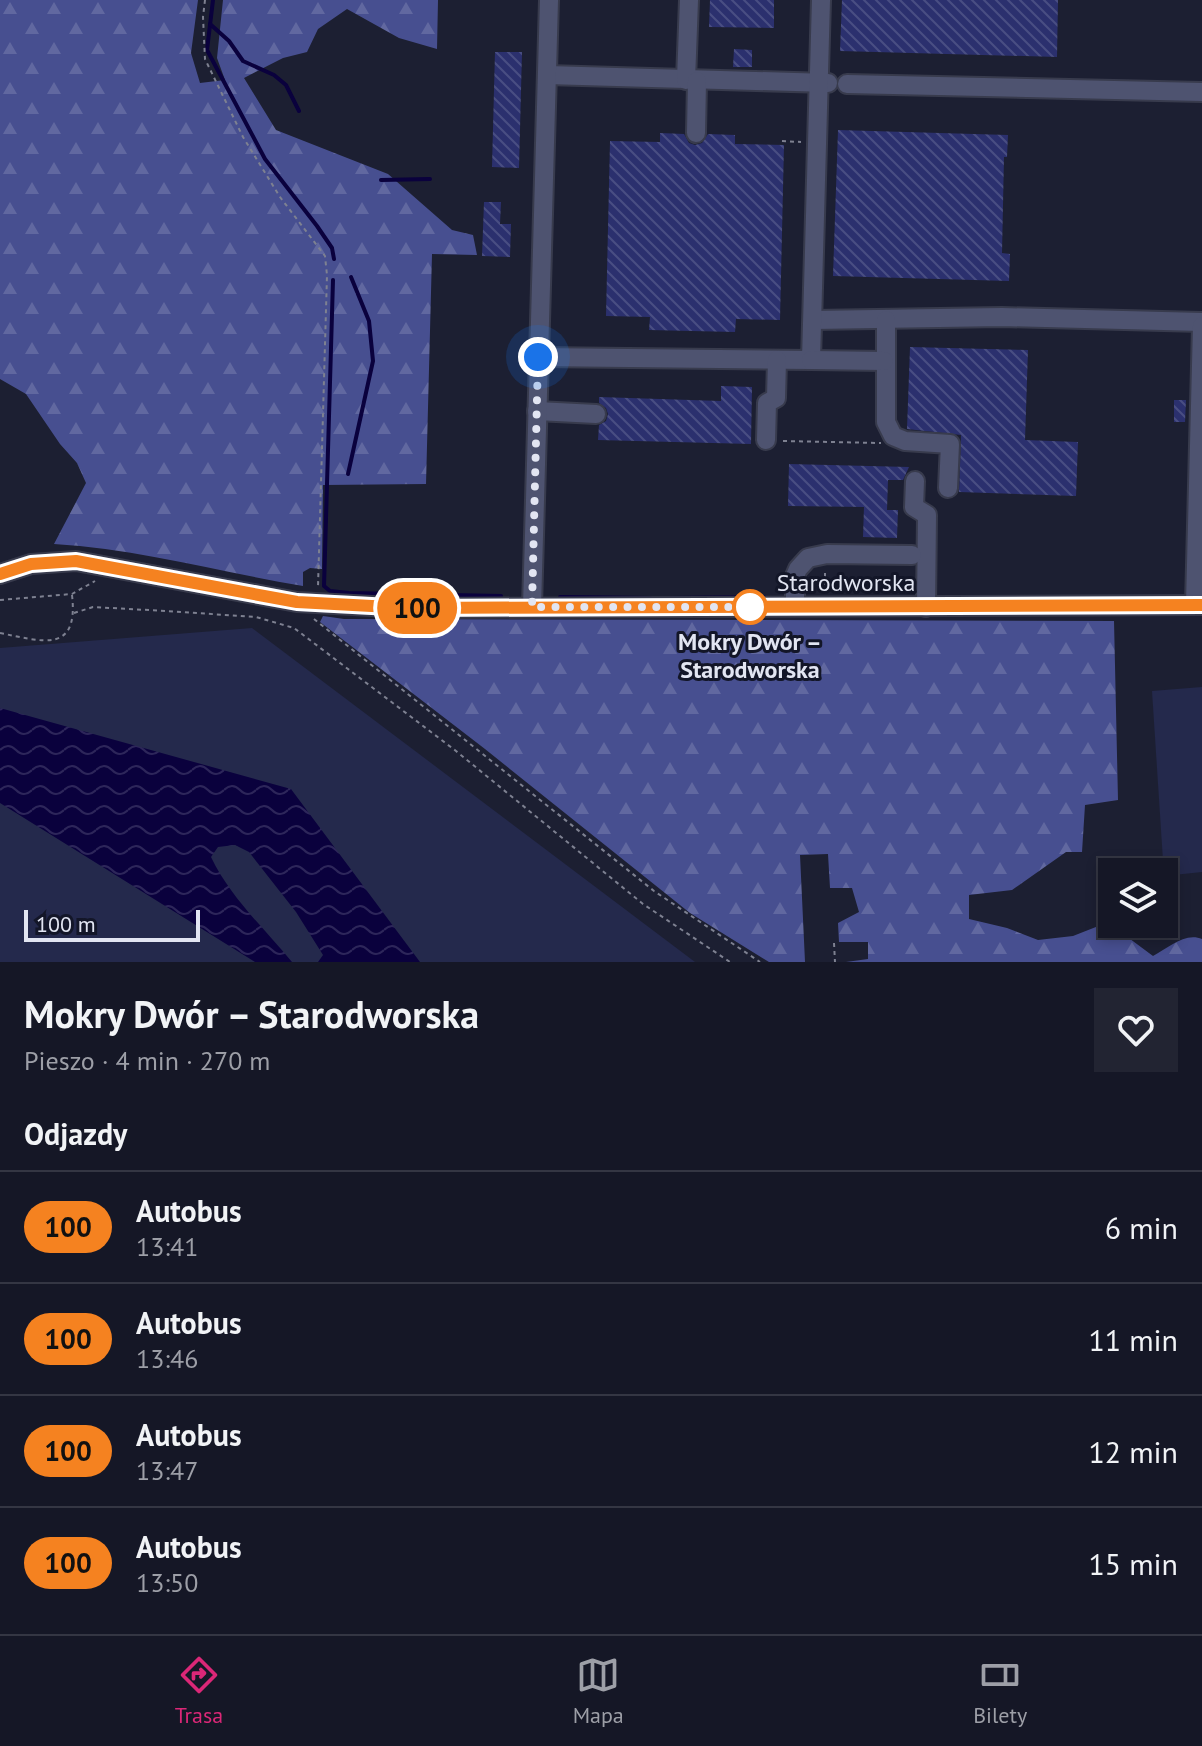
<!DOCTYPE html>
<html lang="pl">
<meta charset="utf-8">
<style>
body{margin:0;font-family:"PT Sans",sans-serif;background:#222432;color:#f1f3f6;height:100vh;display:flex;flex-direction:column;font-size:30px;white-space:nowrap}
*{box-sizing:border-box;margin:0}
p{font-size:26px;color:#9d9fa7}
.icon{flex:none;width:44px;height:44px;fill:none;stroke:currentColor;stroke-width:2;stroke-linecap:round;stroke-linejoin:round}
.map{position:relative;height:962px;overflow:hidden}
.side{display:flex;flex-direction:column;background:#151726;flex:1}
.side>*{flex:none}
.badge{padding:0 16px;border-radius:26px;font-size:28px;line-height:52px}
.fabs{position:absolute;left:1098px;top:858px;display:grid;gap:16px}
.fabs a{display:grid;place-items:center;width:80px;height:80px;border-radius:0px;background:#151726;box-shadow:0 4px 12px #0003,0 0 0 2px #343643;font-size:40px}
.scale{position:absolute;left:24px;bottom:20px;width:176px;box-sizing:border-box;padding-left:8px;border:4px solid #e2e5f2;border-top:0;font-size:22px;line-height:28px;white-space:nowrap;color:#e2e5f2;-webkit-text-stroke:6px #131628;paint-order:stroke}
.you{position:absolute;width:40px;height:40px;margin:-20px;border:6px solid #fff;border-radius:50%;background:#1a73e8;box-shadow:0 0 0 12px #1a73e833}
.map>.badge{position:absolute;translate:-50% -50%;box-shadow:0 0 0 4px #fff}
h2{padding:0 24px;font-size:30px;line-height:72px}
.round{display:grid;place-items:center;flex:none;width:84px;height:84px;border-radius:0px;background:#222432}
.summary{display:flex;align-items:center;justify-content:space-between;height:136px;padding:0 24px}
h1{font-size:38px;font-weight:700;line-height:60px}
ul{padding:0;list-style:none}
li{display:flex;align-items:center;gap:24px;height:112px;padding:0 24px;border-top:2px solid #343643}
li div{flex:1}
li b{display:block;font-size:30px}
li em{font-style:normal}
li .badge{min-width:88px;font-weight:700;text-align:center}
.tab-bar{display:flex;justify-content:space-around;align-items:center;height:112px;border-top:2px solid #343643;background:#151726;font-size:22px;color:#9d9fa7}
.tab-bar a{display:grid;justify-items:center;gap:4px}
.tab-bar .current{color:#db2777}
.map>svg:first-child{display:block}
.grass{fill:#24294c}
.forest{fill:url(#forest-firs)}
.water{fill:url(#water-waves)}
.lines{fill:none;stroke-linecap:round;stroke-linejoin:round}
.stream{stroke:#0a013d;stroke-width:4}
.building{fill:url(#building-back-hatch)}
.minor-casing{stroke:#383b4d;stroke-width:22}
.path{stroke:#7e8191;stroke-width:2;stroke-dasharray:4 4;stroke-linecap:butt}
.minor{stroke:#4e5370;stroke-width:18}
.line-casing{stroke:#fff;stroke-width:18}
.line{stroke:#f58220;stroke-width:12}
.walk{stroke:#e2e5f2;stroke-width:8;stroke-dasharray:0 14.4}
.stop-dot{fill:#fff;stroke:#f58220;stroke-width:4}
.labels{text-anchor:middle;stroke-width:6;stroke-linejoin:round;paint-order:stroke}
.street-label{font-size:24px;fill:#e2e5f2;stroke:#131628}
.stop-label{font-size:24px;font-weight:bold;fill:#e2e5f2;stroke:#131628}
</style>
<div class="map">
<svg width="1202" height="962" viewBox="0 0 1202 962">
<defs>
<pattern id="forest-firs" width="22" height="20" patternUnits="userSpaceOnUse" patternTransform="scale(2)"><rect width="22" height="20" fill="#474f90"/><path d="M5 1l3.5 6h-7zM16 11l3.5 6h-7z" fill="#6168a0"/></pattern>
<pattern id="water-waves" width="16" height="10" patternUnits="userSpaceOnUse" patternTransform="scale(2)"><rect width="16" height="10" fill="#0a013d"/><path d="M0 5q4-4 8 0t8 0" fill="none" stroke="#2d265a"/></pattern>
<pattern id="building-back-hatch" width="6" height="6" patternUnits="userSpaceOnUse" patternTransform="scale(2)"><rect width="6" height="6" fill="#2b306e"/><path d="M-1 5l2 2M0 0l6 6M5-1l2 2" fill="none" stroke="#494e83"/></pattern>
</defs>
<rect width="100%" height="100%" fill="#1c1f32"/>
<g class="grass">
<path d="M252 628 695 962H0V648Z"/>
<path d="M1202 687V872L1164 876 1152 691Z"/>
</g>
<g class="forest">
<path d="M0 0H198L191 53 200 83 225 80 217 58 223 0H438L437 49 399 38 347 9 318 29 307 52 283 58 244 78 276 130 388 174 452 230 473 235 477 255 432 254 426 484 323 485 322 569 310 568 303 572V586C219 572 139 549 54 544L86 483 77 463 60 444 26 394 0 379Z"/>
<path d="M323 616 344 619 1114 621 1118 800 1085 805 1082 852H1066L1012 890 969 895V919L1007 928 1038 940 1073 936 1101 925 1118 930 1153 956C1168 948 1185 932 1202 939V962H846L868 959V942H839L838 923 859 912 852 888H830L828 854 800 855 805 962H769L690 913 485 749 320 622Z"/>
</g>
<path class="water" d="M0 708 291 789 420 962H318L323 955 296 912 249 852 235 845 218 847 211 857C230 897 264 928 292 962H255L0 803Z"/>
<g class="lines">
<g class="stream">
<path d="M213 0 207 50 265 159 317 226 332 248 334 259"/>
<path d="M210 24 229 41 243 61 274 75 286 85 299 111"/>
<path d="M381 180 430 179"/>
<path d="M333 280 324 586 330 591 349 593 501 596"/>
<path d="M348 474 373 361 369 321 351 277"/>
<path d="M560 597 650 598"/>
<path d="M671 598 764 597"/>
</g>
</g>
<g class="building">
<path d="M710 0H774V28L709 27Z"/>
<path d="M842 0H1058L1057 57 840 51Z"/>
<path d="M734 49 752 50V67H733Z"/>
<path d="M495 52H522L519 168 492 167Z"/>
<path d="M838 130 1008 135 1007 157H1004L1002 253 1010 254 1009 281 833 276Z"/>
<path d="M660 133 684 134 689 143 695 145 702 143 708 134 735 135V144L784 145 780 320 736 319 735 332 649 330 650 317 606 316 610 141 660 142Z"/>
<path d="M484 202H501L500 224H511L510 257 482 256Z"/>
<path d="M910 347 1028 350 1025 440 1078 442 1076 496 959 492 961 435 907 429Z"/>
<path d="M721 386 752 387 751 444 598 440 599 425 606 421 608 414 606 408 599 403V397L721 401Z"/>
<path d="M1174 400H1186L1185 422H1174Z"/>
<path d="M789 464 909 467 903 480H888L887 510H898L897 538 863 537 864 507 788 506Z"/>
</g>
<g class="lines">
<g class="minor-casing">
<g id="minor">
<path d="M547 75 828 83"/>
<path d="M686 80 689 0"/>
<path d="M847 84 1202 92"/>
<path d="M696 133 697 81"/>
<path d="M813 320 1002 317 1202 322"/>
<path d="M886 320V422L893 436 905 441 950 444 948 488"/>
<path d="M538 357 811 360 821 0"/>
<path d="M811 360 884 361"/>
<path d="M537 411 596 414"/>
<path d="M766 440 767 403 776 398 777 360"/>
<path d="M915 481 914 507 927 515 926 607"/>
<path d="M0 574 31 564 76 561 297 602 409 608 1202 605"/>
<path d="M1195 605 1202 326"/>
<path d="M795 606V576L798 569 808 558 827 554 912 555"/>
<path d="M532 607 549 0"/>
</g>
</g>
<g class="path">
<path d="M205 0 203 17 205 59 243 137 280 197 325 256 327 275 318 587"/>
<path d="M782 141 801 142"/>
<path d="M783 441 881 443"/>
<path d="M825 573V590"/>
<path d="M0 600 72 594 95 581"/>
<path d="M74 613 93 607 166 611 256 617 294 628 456 751 643 904 730 962"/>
<path d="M314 619 654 891 760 962"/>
<path d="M0 633C41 641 79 655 72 595"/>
<path d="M834 943 835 962"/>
</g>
<use href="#minor" class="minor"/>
</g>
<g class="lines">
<g class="line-casing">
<path id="line" d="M0 574 31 564 76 561 297 602 409 608 1202 605"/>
</g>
<use href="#line" class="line"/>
<path class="walk" d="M538 357 532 607H750"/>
</g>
<circle class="stop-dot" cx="750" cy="607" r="16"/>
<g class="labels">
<g class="street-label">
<text x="846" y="591">Starodworska</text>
</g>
<g class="stop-label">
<text x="750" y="650">Mokry Dwór –<tspan x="750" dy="28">Starodworska</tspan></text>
</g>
</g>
</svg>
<div class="fabs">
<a><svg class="icon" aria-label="layers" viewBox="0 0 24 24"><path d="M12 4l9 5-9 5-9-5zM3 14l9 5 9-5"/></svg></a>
</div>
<div class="scale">100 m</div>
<div class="you" style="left:538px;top:357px"></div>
<b class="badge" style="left:417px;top:608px;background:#f58220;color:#111">100</b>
</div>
<section class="side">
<div class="summary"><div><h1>Mokry Dwór – Starodworska</h1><p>Pieszo · 4 min · 270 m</p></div><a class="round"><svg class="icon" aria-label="heart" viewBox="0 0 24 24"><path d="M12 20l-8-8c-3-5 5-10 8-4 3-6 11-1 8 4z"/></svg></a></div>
<h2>Odjazdy</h2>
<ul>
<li><span class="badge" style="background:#f58220;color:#111">100</span><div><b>Autobus</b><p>13:41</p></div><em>6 min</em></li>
<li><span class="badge" style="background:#f58220;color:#111">100</span><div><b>Autobus</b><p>13:46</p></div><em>11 min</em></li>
<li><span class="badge" style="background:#f58220;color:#111">100</span><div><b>Autobus</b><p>13:47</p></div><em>12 min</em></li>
<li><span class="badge" style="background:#f58220;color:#111">100</span><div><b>Autobus</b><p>13:50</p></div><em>15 min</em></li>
</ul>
</section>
<nav class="tab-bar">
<a class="current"><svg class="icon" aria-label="directions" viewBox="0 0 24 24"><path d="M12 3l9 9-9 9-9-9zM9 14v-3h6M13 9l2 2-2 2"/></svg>Trasa</a>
<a><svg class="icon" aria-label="map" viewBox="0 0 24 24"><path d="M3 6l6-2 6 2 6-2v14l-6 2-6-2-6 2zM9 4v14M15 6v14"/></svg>Mapa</a>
<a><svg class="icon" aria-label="tickets" viewBox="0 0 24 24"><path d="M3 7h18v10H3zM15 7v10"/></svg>Bilety</a>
</nav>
